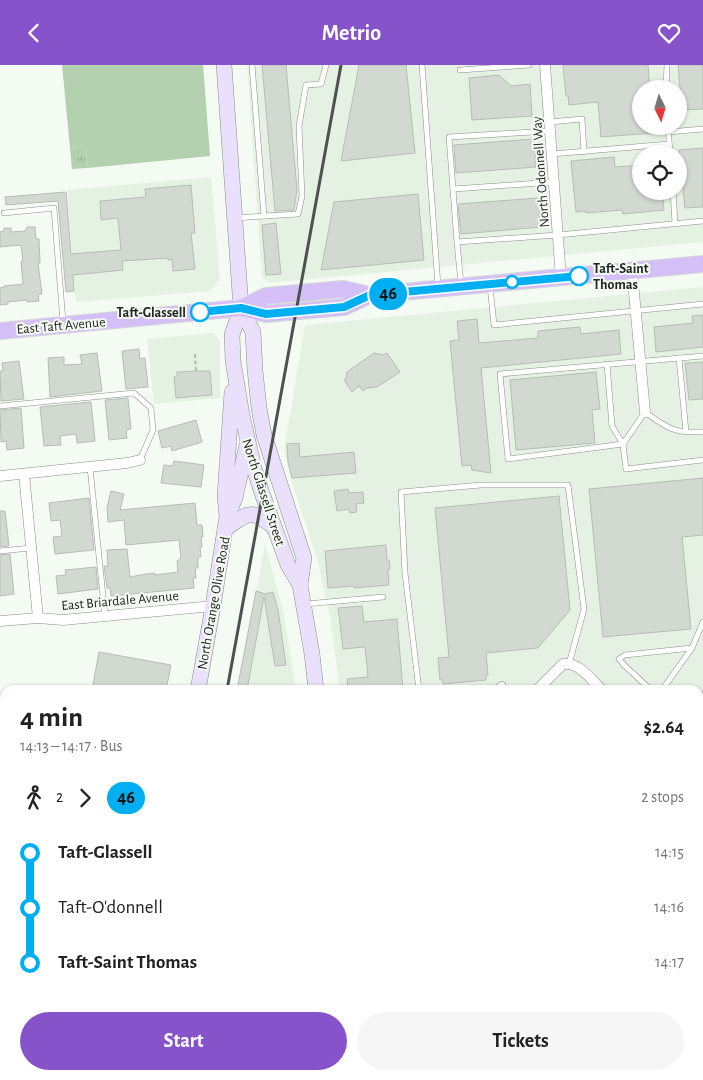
<!DOCTYPE html>
<meta charset="utf-8">
<style>
body{margin:0;font-family:"Alegreya Sans",sans-serif;background:#f6f6f6;color:#222;height:100vh;display:flex;flex-direction:column;font-size:19px;white-space:nowrap}
*{box-sizing:border-box;margin:0}
p{font-size:16px;color:#767676}
.icon{flex:none;width:28px;height:28px;fill:none;stroke:currentColor;stroke-width:2;stroke-linecap:round;stroke-linejoin:round}
.map{position:relative;flex:1;overflow:hidden}
.drawer{position:absolute;left:0px;top:620px;width:704px;height:395px;display:flex;flex-direction:column;background:#fff;border-radius:15px 15px 0 0;box-shadow:0 1px 4px #0004}
.drawer>*{flex:none}
.badge{padding:0 10px;border-radius:16px;font-size:18px;line-height:32px}
.needle{width:32px;rotate:175deg}
.controls{position:absolute;left:632px;top:15px;display:grid;gap:10px}
.controls a{display:grid;place-items:center;width:55px;height:55px;border-radius:50%;background:#fff;box-shadow:0 1px 4px #0004;font-size:25px}
.map>.badge{position:absolute;translate:-50% -50%;box-shadow:0 0 0 2px #fff}
.legs{display:flex;align-items:center;gap:8px;height:55px;padding:0 20px;font-size:16px}
.legs p{margin-inline-start:auto}
.overview{display:flex;align-items:center;justify-content:space-between;height:85px;padding:0 20px}
h1{font-size:28px;font-weight:700;line-height:38px}
.cta{display:flex;gap:10px;margin-top:auto;padding:10px 20px}
.cta a{flex:1;height:58px;border-radius:30px;background:#8753cb;color:#fff;font-size:20px;font-weight:700;line-height:58px;text-align:center}
.cta a+a{background:#f6f6f6;color:#222}
ul{padding:0 20px;list-style:none}
li{display:flex;align-items:center;gap:18px;height:55px;font-size:19px}
li i{display:grid;place-items:center;width:8px;height:100%;margin:0 6px;background:currentColor}
li i::after{content:'';width:12px;height:12px;margin:-6px;border:4px solid;border-radius:50%;background:#fff}
li p{margin-inline-start:auto}
li:first-child i{background:linear-gradient(#0000 50%,currentColor 0)}
li:last-child i{background:linear-gradient(currentColor 50%,#0000 0)}
header{display:flex;justify-content:space-between;align-items:center;height:65px;padding:0 20px;background:#8753cb;color:#fff;font-size:22px;font-weight:700}
.map>svg:first-child{display:block}
.built{fill:#e5f2e3;fill-rule:evenodd}
.green{fill:#b3d1af}
.park{fill:url(#park-tufts)}
.lines{fill:none;stroke-linecap:round;stroke-linejoin:round}
.stream{stroke:#cab6ef;stroke-width:3}
.building{fill:#d2d9d1;stroke:#b6bdb5}
.lane-casing{stroke:#898f88;stroke-width:6}
.street-casing{stroke:#898f88;stroke-width:11}
.secondary-casing{stroke:#898f88;stroke-width:16}
.primary-casing{stroke:#d7d8d7;stroke-width:18}
.path{stroke:#b4bab4;stroke-width:2;stroke-dasharray:4 2.5;stroke-linecap:butt}
.lane{stroke:#fff;stroke-width:5}
.street{stroke:#fff;stroke-width:10}
.secondary{stroke:#eae0fb;stroke-width:15}
.primary{stroke:#d4c0f7;stroke-width:16}
.rail{stroke:#4e524e;stroke-width:3}
.line-1-casing{stroke:#fff;stroke-width:11}
.line-1{stroke:#00aff2;stroke-width:8}
.stop-1-dot{fill:#fff;stroke:#00aff2;stroke-width:2.5}
.labels{text-anchor:middle;stroke-width:4;stroke-linejoin:round;paint-order:stroke}
.street-label{font-size:14px;fill:#232623;stroke:#f4fbf3}
.stop-label{font-size:14px;font-weight:bold;fill:#232623;stroke:#f4fbf3;text-anchor:start}
</style>
<header><svg class="icon" aria-label="back" viewBox="0 0 24 24"><path d="M15 5l-7 7 7 7"/></svg>Metrio<svg class="icon" aria-label="heart" viewBox="0 0 24 24"><path d="M12 20l-8-8c-3-5 5-10 8-4 3-6 11-1 8 4z"/></svg></header>
<div class="map">
<svg width="703" height="1015" viewBox="0 0 703 1015">
<defs>
<pattern id="park-tufts" width="24" height="20" patternUnits="userSpaceOnUse" patternTransform="scale(1.25)"><rect width="24" height="20" fill="#b3d1af"/><path d="M3 7l-1-3M5 7V3M7 7l1-3M15 17l-1-3M17 17v-4M19 17l1-3" fill="none" stroke="#9ab396"/></pattern>
</defs>
<rect width="100%" height="100%" fill="#f4fbf3"/>
<g class="built">
<path d="M247 0H703V177L269 218 262 212ZM641 24H679V61H641ZM641 89H679V126H641Z"/>
<path d="M211 112 220 213 210 226 76 237 67 125Z"/>
<path d="M703 222V1015H367L366 1010H699V625H340L330 552 317 494 291 414 284 385 305 260Z"/>
<path d="M213 268 220 275V333L154 339 147 274Z"/>
<path d="M265 478 283 545 296 625H239Z"/>
<path d="M169 1010H323V1015H168Z"/>
</g>
<path class="green" d="M62 0H203L210 91 88 103 85 81 70 83Z"/>
<g class="park">
<path d="M85 81 88 103 72 104 70 83Z"/>
<path d="M5 848V1010H110V1015H0V849Z"/>
</g>
<g class="lines">
<g class="stream">
<path d="M699 632 703 627"/>
<path d="M0 751H5"/>
<path d="M145 1015 146 1010"/>
</g>
</g>
<g class="building">
<path d="M262 0H286L297 125 294 145 275 146Z"/>
<path d="M359 0H406L415 88 341 96Z"/>
<path d="M563 0H648L650 24H641V61H652L653 68 601 72 598 37 569 40 568 31H566Z"/>
<path d="M678 0H703V44L682 45Z"/>
<path d="M499 10 511 21 530 19 532 51 472 55 469 13Z"/>
<path d="M534 74 536 102 456 108 454 80Z"/>
<path d="M703 83V142L685 143 679 85Z"/>
<path d="M614 92 615 102 641 100V126H662L664 145 623 149 622 145 586 148V146L576 147 571 96Z"/>
<path d="M191 120 195 168 191 169 195 204 173 206 172 194 168 195V193L122 196 123 205 73 210 74 226 66 227 58 136 6 140 5 132 66 127 71 189 121 185 118 153 101 155 100 136 146 132 145 124Z"/>
<path d="M418 129 424 195 321 205 334 137Z"/>
<path d="M538 133 541 162 461 169 458 139Z"/>
<path d="M276 158 281 209 266 210 262 160Z"/>
<path d="M27 162H35L36 174H39L40 198H38L42 229H38L39 236 27 237V235L8 237V239L0 240V223L4 222V221L23 219 21 196H23L21 180 0 182V167L4 166V163H11V167L25 166Z"/>
<path d="M703 250V282L656 287 654 262 693 258 692 251Z"/>
<path d="M477 254 479 278 538 273V266L580 262 581 269 619 265 621 289 481 303 491 408 472 405 471 400 462 401 450 276 459 275 457 256Z"/>
<path d="M139 284 140 294 145 293 148 322 126 324 122 286Z"/>
<path d="M97 288 102 326 50 332 48 293 64 292V300L82 299 80 290Z"/>
<path d="M374 288 383 290 387 288 400 307 377 322 367 323 363 326 359 321 352 327 344 315 346 314 347 307Z"/>
<path d="M19 296 24 334 1 336 0 306H3L2 298Z"/>
<path d="M703 297V334L689 335 685 298Z"/>
<path d="M195 306H210L212 330 176 333 174 312 177 311V307Z"/>
<path d="M596 307 600 344 592 345 595 378 516 385 510 315Z"/>
<path d="M128 333 131 364 126 365 127 373 109 375 105 335Z"/>
<path d="M91 337 95 376 77 378 76 369 60 371 61 380 44 381 40 342Z"/>
<path d="M21 343 24 383 7 385 6 376 1 377 0 345Z"/>
<path d="M196 355 202 377 172 386 171 381 162 383 158 366Z"/>
<path d="M299 378 300 392 354 387 356 408 292 413 288 397 287 379Z"/>
<path d="M174 396 204 400 201 422 161 418 164 400 173 401Z"/>
<path d="M703 413V470L682 472 691 564 603 572 589 424Z"/>
<path d="M348 424 349 428 363 427 364 438 356 439 357 447 350 448 349 444 337 446 334 426Z"/>
<path d="M111 426 124 429 120 445 195 438 197 460H202L203 472H201L202 482H200L201 492H198V503H195L196 513H193L194 523 111 531 110 523H107L104 501H108L107 485 127 484 130 512 146 509 155 508V510L178 507 177 496 181 493 179 475 126 480 124 455 108 457 107 443Z"/>
<path d="M559 431 570 545 538 583 486 588 488 610H486V615L443 619 442 614 440 615 438 593 449 592 435 443Z"/>
<path d="M89 433 94 485 55 489 53 472 62 471 60 455 51 456 49 438Z"/>
<path d="M0 446H5L9 481 0 482Z"/>
<path d="M386 480 387 495H389L390 504H388L389 520 354 523V521L328 523 325 486Z"/>
<path d="M10 489 14 529 0 531V490Z"/>
<path d="M96 502 98 524 58 529 56 511 66 510 65 505Z"/>
<path d="M256 526 265 529 273 527 278 545 286 600 275 601 264 532 247 625H237Z"/>
<path d="M362 541 364 557 397 554 403 625H348L347 614 368 612 365 582 343 584 338 543Z"/>
<path d="M99 587 171 600 166 625H92Z"/>
</g>
<g class="lines">
<g class="lane-casing">
<g id="lane">
<path d="M422 0 438 221"/>
<path d="M460 5 529 0"/>
<path d="M666 24 667 0"/>
<path d="M550 57 582 54 584 87"/>
<path d="M668 61 670 89"/>
<path d="M550 66 449 72 457 177 558 170 703 156"/>
<path d="M668 67 703 64"/>
<path d="M552 89 669 79"/>
<path d="M453 124 554 117"/>
<path d="M673 126 675 158"/>
<path d="M4 148 54 143 63 257"/>
<path d="M264 151 298 149 302 131 299 61 306 20 321 19 326 0"/>
<path d="M236 153 264 151 252 0"/>
<path d="M457 177 461 219"/>
<path d="M490 221 494 260 703 239"/>
<path d="M703 291 500 309 508 394 623 379 626 404 703 395"/>
<path d="M679 293 686 367"/>
<path d="M607 299 612 361 623 379 645 347C668 364 674 368 703 367"/>
<path d="M0 341 134 328 151 343 153 365 140 395"/>
<path d="M90 402 105 551"/>
<path d="M0 486 31 483"/>
<path d="M306 539 383 532"/>
<path d="M419 625 405 508 401 427 481 420H568L584 544 569 599"/>
<path d="M493 625 502 619 507 625"/>
<path d="M651 625 624 600 619 594 625 590 692 583 703 557"/>
<path d="M662 625 692 583"/>
<path d="M703 830V846"/>
<path d="M465 1010V1015"/>
<path d="M492 1010V1015"/>
<path d="M577 1010V1015"/>
</g>
</g>
<g class="street-casing">
<g id="street">
<path d="M545 0 561 213"/>
<path d="M632 206 645 347"/>
<path d="M24 409 38 553"/>
<path d="M0 411 127 398 140 395"/>
<path d="M0 556 38 553 63 555 213 541"/>
<path d="M537 625 563 599C580 597 591 615 602 625"/>
<path d="M699 706 703 707"/>
<path d="M0 802H5"/>
</g>
</g>
<g class="secondary-casing">
<g id="secondary">
<path d="M224 0 241 243 232 270 233 296 242 350 254 403 262 428 288 500 300 520 312 589 316 625"/>
<path d="M241 243 253 267 255 305 259 343 264 370 304 493 300 520"/>
<path d="M228 449 235 433 247 380"/>
<path d="M225 464C250 447 250 443 275 463"/>
<path d="M198 625 213 541 227 451 225 431 232 327"/>
<path d="M343 1010V1015"/>
<path d="M124 1015 125 1010"/>
</g>
</g>
<g class="primary-casing">
<g id="primary">
<path d="M241 243 266 231 343 224 370 230 703 199"/>
<path d="M0 266 241 243 266 249 344 242 370 230"/>
</g>
</g>
<g class="path">
<path d="M195 289 196 307"/>
<path d="M0 869 5 868"/>
<path d="M93 1015V1010"/>
</g>
<use href="#lane" class="lane"/>
<use href="#street" class="street"/>
<use href="#secondary" class="secondary"/>
<use href="#primary" class="primary"/>
<g class="rail">
<path d="M227 625 341 0"/>
<path d="M154 1015 155 1010"/>
</g>
</g>
<g class="lines">
<g class="line-1-casing">
<path id="line-1" d="M200 247 241 243 266 249 344 242 370 230 579 211"/>
</g>
<use href="#line-1" class="line-1"/>
</g>
<g class="stop-1-dot">
<circle cx="579" cy="211" r="9"/>
<circle cx="512" cy="217" r="6"/>
<circle cx="200" cy="247" r="9"/>
</g>
<g class="labels">
<g class="street-label">
<text transform="translate(540 107) rotate(-94)" y="5">North Odonnell Way</text>
<text transform="translate(61 260) rotate(-5)" y="5">East Taft Avenue</text>
<text transform="translate(264 427) rotate(72)" y="5">North Glassell Street</text>
<text transform="translate(120 535) rotate(-5)" y="5">East Briardale Avenue</text>
<text transform="translate(213 538) rotate(-80)" y="5">North Orange Olive Road</text>
</g>
<g class="stop-label">
<text x="593" y="208">Taft-Saint<tspan x="593" dy="16">Thomas</tspan></text>
<text x="186" y="252" text-anchor="end">Taft-Glassell</text>
</g>
</g>
</svg>
<div class="controls">
<a><svg class="needle" viewBox="-14 -14 28 28"><path d="M0-13l5 13h-10z" fill="#e53935"/><path d="M0 13l5-13h-10z" fill="#767676"/></svg></a>
<a><svg class="icon" aria-label="locate" viewBox="0 0 24 24"><circle cx="12" cy="12" r="6"/><path d="M12 2v4M12 18v4M2 12h4M18 12h4"/></svg></a>
</div>
<b class="badge" style="left:388px;top:229px;background:#00aff2;color:#111">46</b>
<section class="drawer">
<div class="overview"><div><h1>4 min</h1><p>14:13 – 14:17 · Bus</p></div><b>$2.64</b></div>
<div class="legs"><svg class="icon" aria-label="walk" viewBox="0 0 24 24"><circle cx="13" cy="4" r="2"/><path d="M13 8l-2 6 4 7M11 14l-3 7M7 12l3-4h3l4 4"/></svg>2<svg class="icon" aria-label="forward" viewBox="0 0 24 24"><path d="M9 5l7 7-7 7"/></svg><b class="badge" style="background:#00aff2;color:#111">46</b><p>2 stops</p></div>
<ul>
<li><i style="color:#00aff2"></i><b>Taft-Glassell</b><p>14:15</p></li>
<li><i style="color:#00aff2"></i><span>Taft-O'donnell</span><p>14:16</p></li>
<li><i style="color:#00aff2"></i><b>Taft-Saint Thomas</b><p>14:17</p></li>
</ul>
<div class="cta"><a>Start</a><a>Tickets</a></div>
</section>
</div>
